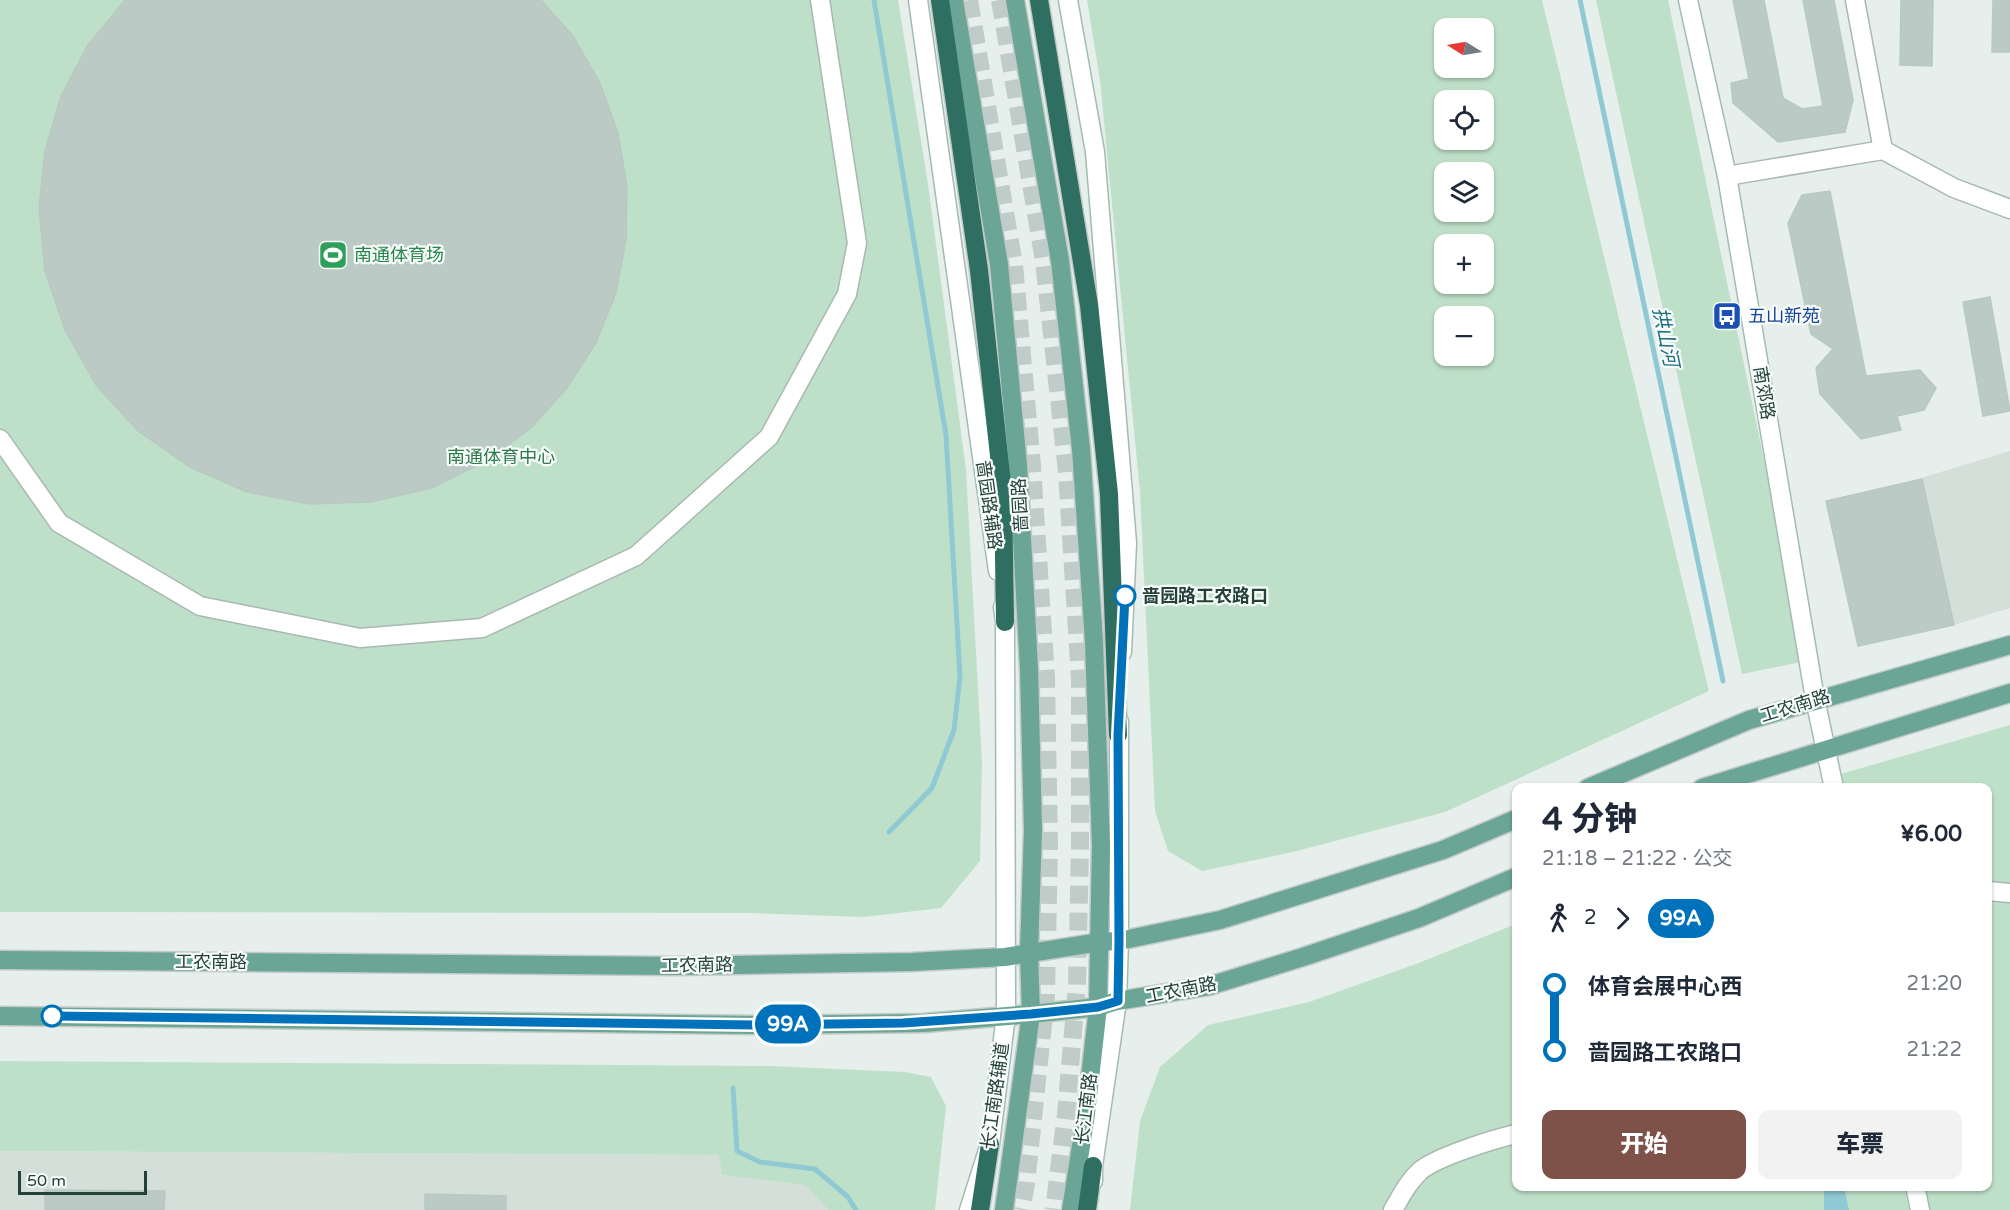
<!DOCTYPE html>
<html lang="zh">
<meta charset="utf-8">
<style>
body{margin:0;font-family:"Varela Round","Noto Sans SC",sans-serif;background:#f2f2f3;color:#1f2937;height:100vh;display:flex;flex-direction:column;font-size:22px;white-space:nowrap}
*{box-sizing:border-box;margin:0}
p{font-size:20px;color:#747a83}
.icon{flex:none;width:33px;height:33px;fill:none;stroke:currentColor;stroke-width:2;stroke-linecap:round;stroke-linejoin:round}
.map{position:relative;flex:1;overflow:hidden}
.panel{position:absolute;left:1512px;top:783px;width:480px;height:408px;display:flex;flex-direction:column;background:#fff;border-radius:12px;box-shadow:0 2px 4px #0004}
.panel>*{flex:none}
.badge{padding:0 12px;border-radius:20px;font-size:21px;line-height:39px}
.needle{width:39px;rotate:281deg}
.buttons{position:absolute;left:1434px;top:18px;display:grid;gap:12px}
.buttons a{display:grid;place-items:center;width:60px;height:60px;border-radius:12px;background:#fff;box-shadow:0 2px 4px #0004;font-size:30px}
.scale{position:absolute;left:18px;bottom:15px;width:129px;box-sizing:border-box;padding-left:6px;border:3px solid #24423a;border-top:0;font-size:16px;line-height:21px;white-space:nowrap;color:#24423a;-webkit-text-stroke:4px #f7fbf9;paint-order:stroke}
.map>.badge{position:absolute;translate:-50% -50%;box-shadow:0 0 0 3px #fff}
.legs{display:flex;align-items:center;gap:9px;height:66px;padding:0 30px;font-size:20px}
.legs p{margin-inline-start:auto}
.headline{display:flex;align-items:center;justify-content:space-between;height:102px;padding:0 30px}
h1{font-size:33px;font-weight:800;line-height:45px}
.action{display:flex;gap:12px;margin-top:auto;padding:12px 30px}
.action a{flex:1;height:69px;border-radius:12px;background:#7f5249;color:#fff;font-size:24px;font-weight:800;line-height:69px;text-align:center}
.action a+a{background:#f2f2f3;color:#1f2937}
ul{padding:0 30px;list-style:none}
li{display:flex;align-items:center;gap:21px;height:66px;font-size:22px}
li i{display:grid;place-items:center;width:9px;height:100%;margin:0 8px;background:currentColor}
li i::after{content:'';width:15px;height:15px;margin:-8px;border:4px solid;border-radius:50%;background:#fff}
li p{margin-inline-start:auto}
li:first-child i{background:linear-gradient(#0000 50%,currentColor 0)}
li:last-child i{background:linear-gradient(currentColor 50%,#0000 0)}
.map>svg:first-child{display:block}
.built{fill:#d4dfda}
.green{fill:#bfe0c8;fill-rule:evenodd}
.water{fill:#8ec9d4}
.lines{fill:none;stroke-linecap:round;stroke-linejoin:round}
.stream{stroke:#8ec9d4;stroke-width:5}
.building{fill:#bbcac4;stroke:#b8c9c2;stroke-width:1.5}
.highway-tunnel{stroke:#bfccc8;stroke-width:18;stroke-dasharray:18 9;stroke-linecap:butt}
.street-casing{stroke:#a8b8b2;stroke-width:21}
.secondary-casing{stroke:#a4bbb3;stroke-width:21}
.primary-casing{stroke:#c2cac8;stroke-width:21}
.highway-casing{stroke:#c2cac8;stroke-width:21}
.street{stroke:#fff;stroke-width:18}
.secondary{stroke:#fff;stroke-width:18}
.primary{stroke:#6aa596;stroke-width:18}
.highway{stroke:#2f6f62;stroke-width:18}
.line-1-casing{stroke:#fff;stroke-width:14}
.line-1{stroke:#0072bc;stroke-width:9}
.stop-1-dot{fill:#fff;stroke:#0072bc;stroke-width:3}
.labels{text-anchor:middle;stroke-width:4.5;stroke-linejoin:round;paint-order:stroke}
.leisure-label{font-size:18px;fill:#27864d;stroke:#f7fbf9;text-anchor:start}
.transit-label{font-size:18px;fill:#164399;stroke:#f7fbf9;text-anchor:start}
.street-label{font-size:18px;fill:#24423a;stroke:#f7fbf9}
.park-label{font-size:18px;fill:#2d7a4b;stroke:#f7fbf9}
.stop-label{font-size:18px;font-weight:bold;fill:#24423a;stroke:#f7fbf9;text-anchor:start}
.water-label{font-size:20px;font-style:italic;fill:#1c6f80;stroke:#f7fbf9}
</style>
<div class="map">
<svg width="2010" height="1210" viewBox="0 0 2010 1210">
<rect width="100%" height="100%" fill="#e6efeb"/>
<g class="built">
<path d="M2010 451V608L1954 625 1921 478Z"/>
<path d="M0 1151 720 1155 722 1175 805 1185 828 1210H0Z"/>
</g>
<g class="green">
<path d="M0 0H898L928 184 966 470 982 762 980 861 941 908 864 917 751 913 0 912Z"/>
<path d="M1087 0H1542L1709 691 1445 812 1293 852 1202 871 1168 851 1155 811 1140 492 1100 80ZM1444 28H1484V68H1444ZM1444 100H1484V140H1444ZM1444 172H1484V212H1444ZM1444 244H1484V284H1444ZM1444 316H1484V356H1444Z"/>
<path d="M1596 0H1668L1806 661 1742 674Z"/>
<path d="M2010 725V1210H1930L1925 1187 1988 1186V788L1844 787 1841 774Z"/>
<path d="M1516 924V1186L1904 1187 1909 1210H1130L1140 1121 1160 1067 1208 1025 1309 1002 1416 964Z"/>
<path d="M0 1061 770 1066 905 1072 931 1077 946 1106 935 1210H828L805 1185 722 1175 719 1155 0 1151Z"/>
</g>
<path class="water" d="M1824 1187H1844L1849 1210H1824Z"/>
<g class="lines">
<g class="stream">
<path d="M874 0 946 435 960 676 954 730 932 788 889 832"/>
<path d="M1580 0 1723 681"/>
<path d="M733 1088 737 1151 760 1162 815 1169 848 1197 856 1210"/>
</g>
</g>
<g class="building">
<path d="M125 0H541L573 36 600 83 618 133 627 186 626 240 616 293 596 343 567 388 531 428 488 460 432 488 371 502 309 504 247 492 190 467 138 431 96 385 65 330 45 271 39 208 45 151 61 96 88 45Z"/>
<path d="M1733 0H1764L1783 98 1802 109 1823 106 1803 0H1834L1853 100 1845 132 1778 142 1733 103 1731 83 1749 79Z"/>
<path d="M1901 0H1933L1932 66 1900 65Z"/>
<path d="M1993 0H2010V52H1992Z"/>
<path d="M1830 191 1866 376 1920 370 1936 388 1924 410 1897 416 1901 430 1861 439 1820 394 1816 368 1833 349 1811 334 1788 223 1802 195Z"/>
<path d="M1990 297 2010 411 1983 416 1963 302Z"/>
<path d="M1922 479 1954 625 1858 646 1826 501Z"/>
<path d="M45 1190 165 1191 164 1210H45Z"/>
<path d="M425 1194 506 1196V1210H425Z"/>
</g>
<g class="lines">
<g class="highway-tunnel">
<path d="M969 0 1014 265 1032 466 1046 678 1049 846 1046 996 1026 1184 1021 1210"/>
<path d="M1000 0 1044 261 1067 472 1080 679V848L1077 985 1066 1114 1054 1210"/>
</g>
<g class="street-casing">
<g id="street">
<path d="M1855 0 1883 150"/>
<path d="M1727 176 1883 150 1954 188 2010 209"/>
<path d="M0 439 59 523 200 606 360 638 482 628 636 556 769 437 847 294 857 243 820 0"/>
<path d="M1988 891 2010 893"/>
<path d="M1393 1210C1401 1196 1408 1182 1420 1171 1436 1157 1494 1139 1516 1134"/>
</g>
</g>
<g class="secondary-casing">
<g id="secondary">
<path d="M918 0 998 571"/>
<path d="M1068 0 1095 152 1127 543 1122 652"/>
<path d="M1688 0 1727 176 1815 699 1834 788"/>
<path d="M1093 1181V1166L1117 1001 1119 941V722"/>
<path d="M1915 1186 1920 1210"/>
<path d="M969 1210 990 1144 1006 1015 1005 622 1003 607"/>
</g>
</g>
<g class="primary-casing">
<g id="primary">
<path d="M954 0 999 264 1018 465 1029 668 1033 830 1029 952 1031 1014 1004 1210"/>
<path d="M1015 0 1060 261 1081 449 1094 642 1101 846 1098 1007 1086 1114 1071 1210"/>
<path d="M1588 788 1749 720 2010 645"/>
<path d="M1702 788 2010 693"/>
<path d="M0 960 676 966 911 962 1005 957 1100 942 1119 941 1220 920 1443 850 1516 819"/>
<path d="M0 1016 755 1025 924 1023 1031 1014 1098 1007 1117 1001 1209 986 1303 957 1419 918 1516 877"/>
</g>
</g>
<g class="highway-casing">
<g id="highway">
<path d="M940 0 979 270 1003 493 1005 622"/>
<path d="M1039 0 1089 305 1109 494 1118 735"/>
<path d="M980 1210 990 1144"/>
<path d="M1087 1210 1093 1166"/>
</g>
</g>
<use href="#street" class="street"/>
<use href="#secondary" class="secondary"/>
<use href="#primary" class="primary"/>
<use href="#highway" class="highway"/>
</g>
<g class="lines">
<g class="line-1-casing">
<path id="line-1" d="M52 1016 755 1025 903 1023 1031 1014 1098 1007 1118 1001 1119 941 1118 735 1125 596"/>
</g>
<use href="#line-1" class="line-1"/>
</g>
<defs>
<g id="stadium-square" transform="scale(1.5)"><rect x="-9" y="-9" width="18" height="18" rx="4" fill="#2e9e5b" stroke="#f7fbf9"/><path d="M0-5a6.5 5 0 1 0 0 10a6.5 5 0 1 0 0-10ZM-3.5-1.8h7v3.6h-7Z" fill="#fff"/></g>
<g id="bus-square" transform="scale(1.5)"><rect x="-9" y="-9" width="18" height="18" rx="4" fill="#1a4fb4" stroke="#f7fbf9"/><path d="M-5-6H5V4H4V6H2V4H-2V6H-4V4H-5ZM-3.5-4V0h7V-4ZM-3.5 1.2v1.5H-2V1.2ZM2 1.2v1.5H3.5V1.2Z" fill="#fff"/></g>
</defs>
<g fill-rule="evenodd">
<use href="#stadium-square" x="333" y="255"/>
<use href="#bus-square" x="1727" y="316"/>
</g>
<g class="stop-1-dot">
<circle cx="1125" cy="596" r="10"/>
<circle cx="52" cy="1016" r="10"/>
</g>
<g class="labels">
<g class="leisure-label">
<text x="354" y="261">南通体育场</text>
</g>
<g class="transit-label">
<text x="1748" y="322">五山新苑</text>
</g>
<g class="street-label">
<text transform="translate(1764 393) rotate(81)" y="6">南郊路</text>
<text transform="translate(989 505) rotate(82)" y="6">啬园路辅路</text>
<text transform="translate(1020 505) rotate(-93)" y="6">啬园路</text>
<text transform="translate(1795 706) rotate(-17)" y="6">工农南路</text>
<text x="211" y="968">工农南路</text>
<text transform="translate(697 965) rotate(-1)" y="6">工农南路</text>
<text transform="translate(1181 990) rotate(-11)" y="6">工农南路</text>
<text transform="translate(995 1096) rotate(-82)" y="6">长江南路辅道</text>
<text transform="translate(1086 1109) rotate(-83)" y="6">长江南路</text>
</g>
<g class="park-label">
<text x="501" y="463">南通体育中心</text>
</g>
<g class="stop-label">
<text x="1142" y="602">啬园路工农路口</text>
</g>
<g class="water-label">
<text transform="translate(1666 337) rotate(78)" y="7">拱山河</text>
</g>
</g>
</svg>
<div class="buttons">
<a><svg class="needle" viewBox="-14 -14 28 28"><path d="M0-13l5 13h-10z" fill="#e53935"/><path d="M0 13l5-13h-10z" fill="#747a83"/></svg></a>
<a><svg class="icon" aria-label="locate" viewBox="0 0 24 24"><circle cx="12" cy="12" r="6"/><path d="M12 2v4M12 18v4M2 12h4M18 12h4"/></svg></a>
<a><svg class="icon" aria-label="layers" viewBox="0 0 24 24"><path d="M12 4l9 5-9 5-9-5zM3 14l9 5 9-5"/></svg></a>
<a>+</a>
<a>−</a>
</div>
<div class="scale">50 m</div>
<b class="badge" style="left:788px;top:1024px;background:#0072bc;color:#fff">99A</b>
<section class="panel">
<div class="headline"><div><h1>4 分钟</h1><p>21:18 – 21:22 · 公交</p></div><b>¥6.00</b></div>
<div class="legs"><svg class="icon" aria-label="walk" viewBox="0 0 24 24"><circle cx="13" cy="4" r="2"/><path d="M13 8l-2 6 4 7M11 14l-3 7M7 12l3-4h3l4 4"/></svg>2<svg class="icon" aria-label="forward" viewBox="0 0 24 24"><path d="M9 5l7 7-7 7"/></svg><b class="badge" style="background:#0072bc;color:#fff">99A</b></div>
<ul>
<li><i style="color:#0072bc"></i><b>体育会展中心西</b><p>21:20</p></li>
<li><i style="color:#0072bc"></i><b>啬园路工农路口</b><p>21:22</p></li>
</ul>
<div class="action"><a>开始</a><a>车票</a></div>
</section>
</div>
